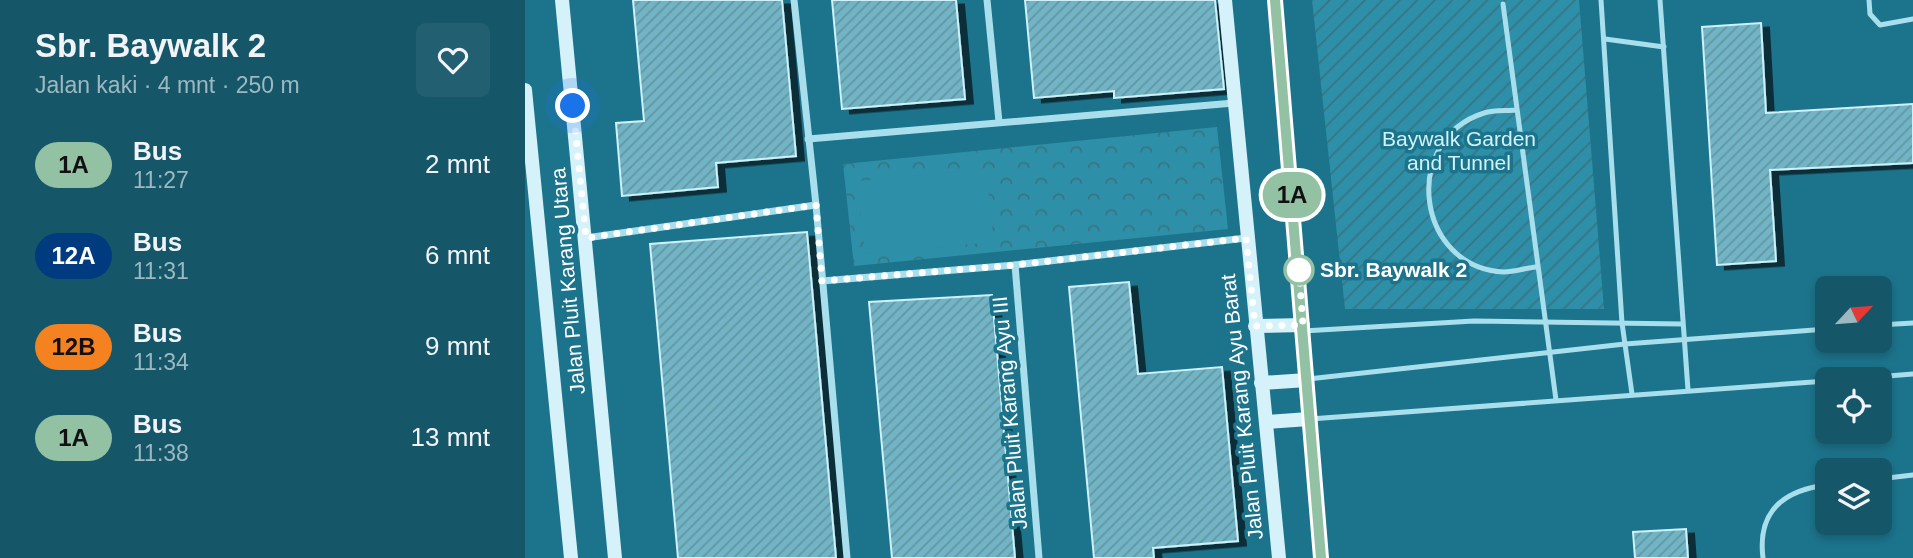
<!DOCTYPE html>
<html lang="id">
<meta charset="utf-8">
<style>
body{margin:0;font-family:Helvetica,sans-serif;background:#226071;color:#f1f3f6;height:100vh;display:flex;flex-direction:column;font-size:26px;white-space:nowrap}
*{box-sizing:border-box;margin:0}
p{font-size:23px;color:#9db8c0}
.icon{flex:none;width:38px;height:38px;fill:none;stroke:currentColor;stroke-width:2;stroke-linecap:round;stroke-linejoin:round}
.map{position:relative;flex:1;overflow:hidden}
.drawer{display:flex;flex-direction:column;background:#155769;width:525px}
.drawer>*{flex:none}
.badge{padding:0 14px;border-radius:23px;font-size:24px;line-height:46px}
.needle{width:46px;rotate:64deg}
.fabs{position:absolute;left:1290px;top:276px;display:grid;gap:14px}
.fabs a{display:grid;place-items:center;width:77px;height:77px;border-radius:10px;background:#155769;box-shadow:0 4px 10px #0003;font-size:35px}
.you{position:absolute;width:35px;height:35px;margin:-18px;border:5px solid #fff;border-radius:50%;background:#1a73e8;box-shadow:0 0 0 10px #1a73e833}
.map>.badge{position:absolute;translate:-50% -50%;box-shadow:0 0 0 4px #fff}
.round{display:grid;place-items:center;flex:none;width:74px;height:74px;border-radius:10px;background:#226071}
.summary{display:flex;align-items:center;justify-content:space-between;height:119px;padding:0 35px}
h1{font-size:33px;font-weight:700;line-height:52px}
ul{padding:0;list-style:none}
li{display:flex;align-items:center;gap:21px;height:91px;padding:0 35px}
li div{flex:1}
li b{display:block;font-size:26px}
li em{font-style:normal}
li .badge{min-width:77px;font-weight:700;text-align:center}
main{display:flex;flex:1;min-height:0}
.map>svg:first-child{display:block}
.forest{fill:url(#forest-crowns)}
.garden{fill:url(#garden-furrows)}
.pitch{fill:#2d8fa8}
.building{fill:url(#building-hatch);stroke:#cef1f9;stroke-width:2;filter:url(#shadow)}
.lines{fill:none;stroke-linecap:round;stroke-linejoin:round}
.lane{stroke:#a9dfed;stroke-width:5}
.street{stroke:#a9dfed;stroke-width:7}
.secondary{stroke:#d5f1f9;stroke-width:14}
.line-casing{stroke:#fff;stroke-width:16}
.line{stroke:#93c1a4;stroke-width:10}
.walk{stroke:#fff;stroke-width:7;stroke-dasharray:0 12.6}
.stop-dot{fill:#fff;stroke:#93c1a4;stroke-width:3.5}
.labels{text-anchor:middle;stroke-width:7;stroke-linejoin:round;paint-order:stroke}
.park-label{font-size:21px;fill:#d0f2f9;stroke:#1c748c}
.stop-label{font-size:21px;font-weight:bold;fill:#fff;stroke:#1c748c;text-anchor:start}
.street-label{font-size:21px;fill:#fff;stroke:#1c748c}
</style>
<main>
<section class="drawer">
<div class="summary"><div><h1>Sbr. Baywalk 2</h1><p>Jalan kaki · 4 mnt · 250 m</p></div><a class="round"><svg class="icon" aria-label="heart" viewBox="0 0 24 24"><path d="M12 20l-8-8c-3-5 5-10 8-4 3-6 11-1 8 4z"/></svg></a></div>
<ul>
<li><span class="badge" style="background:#93c1a4;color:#111">1A</span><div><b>Bus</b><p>11:27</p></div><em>2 mnt</em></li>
<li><span class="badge" style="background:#003b80;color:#fff">12A</span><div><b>Bus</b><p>11:31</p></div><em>6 mnt</em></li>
<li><span class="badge" style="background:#f58220;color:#111">12B</span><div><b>Bus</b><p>11:34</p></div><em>9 mnt</em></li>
<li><span class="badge" style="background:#93c1a4;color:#111">1A</span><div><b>Bus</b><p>11:38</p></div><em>13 mnt</em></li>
</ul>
</section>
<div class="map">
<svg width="1388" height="558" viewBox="0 0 1388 558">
<defs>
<pattern id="forest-crowns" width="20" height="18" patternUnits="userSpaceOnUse" patternTransform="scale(1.75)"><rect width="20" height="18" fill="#2d8fa8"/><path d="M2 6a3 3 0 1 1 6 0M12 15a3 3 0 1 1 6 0" fill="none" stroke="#397483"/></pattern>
<pattern id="garden-furrows" width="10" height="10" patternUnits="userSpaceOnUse" patternTransform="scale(1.75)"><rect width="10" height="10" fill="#2d8fa8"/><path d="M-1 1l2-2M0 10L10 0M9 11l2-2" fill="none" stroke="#397483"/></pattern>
<pattern id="building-hatch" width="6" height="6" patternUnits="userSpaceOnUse" patternTransform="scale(1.75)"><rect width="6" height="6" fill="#70b4c5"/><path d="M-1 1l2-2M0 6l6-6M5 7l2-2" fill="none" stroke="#6595a1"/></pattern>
<filter id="shadow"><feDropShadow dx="8" dy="4.5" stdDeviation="0" flood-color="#0009"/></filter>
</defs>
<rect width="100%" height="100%" fill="#1c748c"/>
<path class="forest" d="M692 127 703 229 329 266 318 164Z"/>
<path class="garden" d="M787 0H1054L1079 309H820Z"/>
<path class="pitch" d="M461 169 469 242 340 254 332 181Z"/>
<g class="building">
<path d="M108 0H257L271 156 191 163 193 187 97 196 91 123 119 121Z"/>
<path d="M307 0H431L440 99 317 109Z"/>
<path d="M500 0H690L699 89 589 98V91L509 98Z"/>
<path d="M1236 23 1241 113 1388 104V163L1245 170 1251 261 1192 265 1177 27Z"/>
<path d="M282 232 311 558H153L125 244Z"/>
<path d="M604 282 613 374 697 367 713 541 628 548 629 558H569L544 287Z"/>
<path d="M467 295 490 558H367L344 302Z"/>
<path d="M1161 529 1163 558H1110L1108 532Z"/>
</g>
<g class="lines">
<g class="lane">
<path d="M1076 0 1097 323 1107 394"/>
<path d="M1135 0 1163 390"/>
<path d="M1344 0 1345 14 1355 25 1388 19"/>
<path d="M978 4 1031 400"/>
<path d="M1080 39 1139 47"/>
<path d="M991 110C981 111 969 110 959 113 875 140 891 268 979 272 989 272 1001 268 1011 267"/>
<path d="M1354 325 1388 323"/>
<path d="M778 331 949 321 1157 324"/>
<path d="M783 379 1100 344 1302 329"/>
<path d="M1313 380 1388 374"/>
<path d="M785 419 1302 381"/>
<path d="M1354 479 1388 475"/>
<path d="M1238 558C1232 511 1259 490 1302 485"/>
</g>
<g class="street">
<path d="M269 0 291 205 322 558"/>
<path d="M462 0 474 122"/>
<path d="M283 139 709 103"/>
<path d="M61 238 291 205"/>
<path d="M490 265 514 558"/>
<path d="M297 281 490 265 721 238"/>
</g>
<g class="secondary">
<path d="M37 0 90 558"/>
<path d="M700 0 754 558"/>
<path d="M750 0 796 558"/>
<path d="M0 90 46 558"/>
<path d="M730 326 778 325"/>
<path d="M736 383 782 380"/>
<path d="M741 422 784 419"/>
</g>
</g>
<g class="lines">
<g class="line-casing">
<path id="line" d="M750 0 796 558"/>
</g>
<use href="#line" class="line"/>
<path class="walk" d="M48 106 61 238 291 205 297 281 490 265 721 238 730 326 778 325 774 270"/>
</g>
<circle class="stop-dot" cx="774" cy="270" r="14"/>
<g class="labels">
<g class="park-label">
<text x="934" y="146">Baywalk Garden<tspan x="934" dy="24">and Tunnel</tspan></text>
</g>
<g class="stop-label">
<text x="795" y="277">Sbr. Baywalk 2</text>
</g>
<g class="street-label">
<text transform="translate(43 281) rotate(-95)" y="7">Jalan Pluit Karang Utara</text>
<text transform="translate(717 407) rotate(-96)" y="7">Jalan Pluit Karang Ayu Barat</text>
<text transform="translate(485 413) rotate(-95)" y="7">Jalan Pluit Karang Ayu III</text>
</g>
</g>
</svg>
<div class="fabs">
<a><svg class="needle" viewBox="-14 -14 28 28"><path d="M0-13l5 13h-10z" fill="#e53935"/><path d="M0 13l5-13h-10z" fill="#9db8c0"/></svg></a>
<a><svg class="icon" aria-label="locate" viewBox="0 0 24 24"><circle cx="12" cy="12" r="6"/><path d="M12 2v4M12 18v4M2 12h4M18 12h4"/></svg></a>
<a><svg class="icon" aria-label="layers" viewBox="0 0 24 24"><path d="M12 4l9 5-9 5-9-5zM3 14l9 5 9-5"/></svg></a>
</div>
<div class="you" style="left:48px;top:106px"></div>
<b class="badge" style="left:767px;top:195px;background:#93c1a4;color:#111">1A</b>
</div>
</main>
